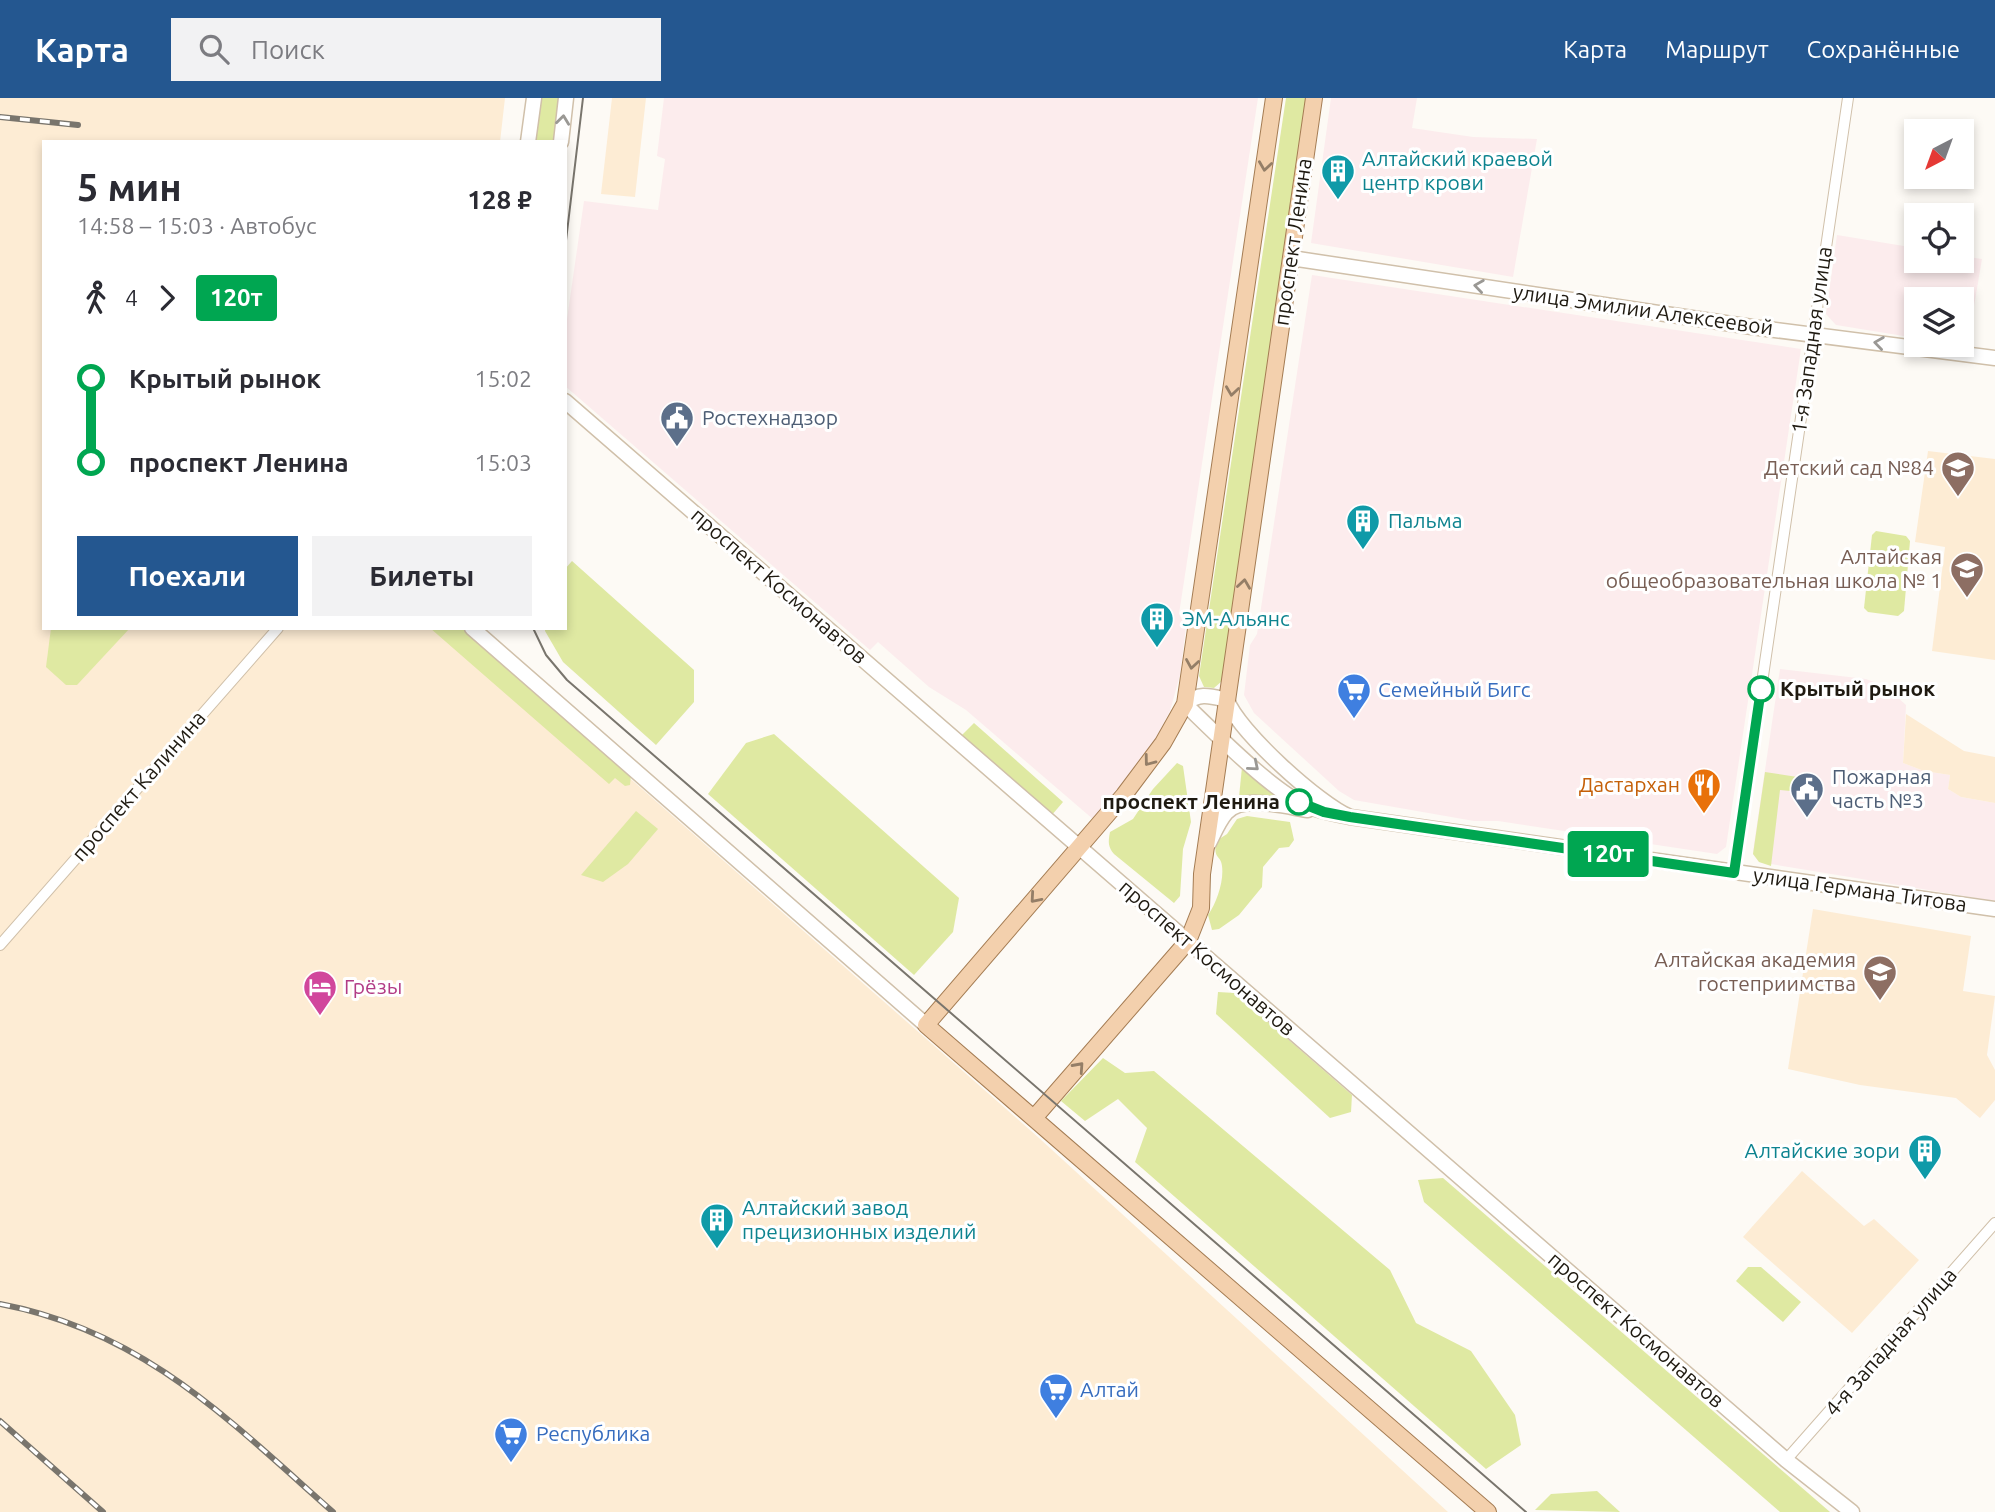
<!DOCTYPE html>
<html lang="ru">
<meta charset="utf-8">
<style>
body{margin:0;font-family:Ubuntu,sans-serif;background:#f2f2f3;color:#2b2b33;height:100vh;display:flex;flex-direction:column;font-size:26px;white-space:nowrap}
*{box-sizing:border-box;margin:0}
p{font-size:23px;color:#7c7c81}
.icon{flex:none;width:38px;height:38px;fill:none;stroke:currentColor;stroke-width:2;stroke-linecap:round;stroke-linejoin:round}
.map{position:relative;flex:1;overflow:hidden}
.sheet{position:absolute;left:42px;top:42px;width:525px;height:490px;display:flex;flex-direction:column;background:#fff;border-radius:0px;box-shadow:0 4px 10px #0003}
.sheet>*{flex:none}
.badge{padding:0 14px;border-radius:5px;font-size:24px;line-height:46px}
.needle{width:46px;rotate:221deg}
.tools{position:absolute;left:1904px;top:21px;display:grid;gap:14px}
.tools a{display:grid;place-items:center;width:70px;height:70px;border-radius:0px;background:#fff;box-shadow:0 4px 10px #0003;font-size:35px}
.map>.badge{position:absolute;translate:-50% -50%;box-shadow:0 0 0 4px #fff}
.legs{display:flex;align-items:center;gap:10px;height:77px;padding:0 35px;font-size:23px}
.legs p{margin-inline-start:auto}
.overview{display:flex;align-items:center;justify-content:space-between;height:119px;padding:0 35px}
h1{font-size:38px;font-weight:700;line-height:52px}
.primary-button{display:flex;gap:14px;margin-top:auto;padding:14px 35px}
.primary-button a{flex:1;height:80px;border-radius:0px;background:#245790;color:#fff;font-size:28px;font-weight:700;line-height:80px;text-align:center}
.primary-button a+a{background:#f2f2f3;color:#2b2b33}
ul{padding:0 35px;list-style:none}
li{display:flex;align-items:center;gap:24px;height:84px;font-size:26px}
li i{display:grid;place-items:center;width:10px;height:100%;margin:0 9px;background:currentColor}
li i::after{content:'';width:18px;height:18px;margin:-9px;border:5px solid;border-radius:50%;background:#fff}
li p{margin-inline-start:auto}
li:first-child i{background:linear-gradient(#0000 50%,currentColor 0)}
li:last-child i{background:linear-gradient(currentColor 50%,#0000 0)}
header{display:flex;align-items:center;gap:42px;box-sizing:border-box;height:98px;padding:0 35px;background:#245790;color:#fff}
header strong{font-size:33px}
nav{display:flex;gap:38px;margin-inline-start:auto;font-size:24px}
.search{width:490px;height:63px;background:#f2f2f3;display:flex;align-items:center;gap:18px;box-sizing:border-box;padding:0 24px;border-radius:0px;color:#7c7c81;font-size:26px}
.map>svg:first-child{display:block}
.commercial{fill:#fceced}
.built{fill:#fdecd4}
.green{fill:#dfe9a2}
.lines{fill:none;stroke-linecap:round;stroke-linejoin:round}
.street-casing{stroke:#d0c0aa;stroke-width:12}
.secondary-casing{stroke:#d0c0aa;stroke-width:17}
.primary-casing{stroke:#a47c53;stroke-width:18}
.street{stroke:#fff;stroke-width:10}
.secondary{stroke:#fff;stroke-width:14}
.primary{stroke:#f3d0ad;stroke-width:16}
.tram{stroke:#79756d;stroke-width:2}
.rail-casing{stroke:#79756d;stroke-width:6}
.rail{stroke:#fff;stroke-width:3.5;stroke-dasharray:10;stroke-linecap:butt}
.oneway{stroke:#9a9894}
.oneway2{stroke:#947e67}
.line-1-casing{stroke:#fff;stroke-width:16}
.line-1{stroke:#00a651;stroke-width:10}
.stop-1-dot{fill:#fff;stroke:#00a651;stroke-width:3.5}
.labels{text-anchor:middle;stroke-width:6;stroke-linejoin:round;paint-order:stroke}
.culture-label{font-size:21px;fill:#0d838f;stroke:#fff;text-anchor:start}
.street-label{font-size:21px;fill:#1f1a11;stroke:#fff}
.service-label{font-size:21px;fill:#4e5e75;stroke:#fff;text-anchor:start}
.education-label{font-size:21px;fill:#785e54;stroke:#fff;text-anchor:end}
.stop-label{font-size:21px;font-weight:bold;fill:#1f1a11;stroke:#fff;text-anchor:start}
.shop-label{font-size:21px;fill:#366cbe;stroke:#fff;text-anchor:start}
.food-label{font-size:21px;fill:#c56008;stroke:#fff;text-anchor:end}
.hotel-label{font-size:21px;fill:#b23c85;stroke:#fff;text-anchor:start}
</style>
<header>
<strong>Карта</strong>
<div class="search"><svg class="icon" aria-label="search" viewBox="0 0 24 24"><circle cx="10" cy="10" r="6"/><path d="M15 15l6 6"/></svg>Поиск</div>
<nav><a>Карта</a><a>Маршрут</a><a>Сохранённые</a></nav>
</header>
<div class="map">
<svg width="1995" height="1414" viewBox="0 0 1995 1414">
<rect width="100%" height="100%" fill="#fdfaf5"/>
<g class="commercial">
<path d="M664 0H1258L1179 516 1186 529 1180 577 1170 613 1155 641 1094 722 966 612 929 589 878 544 870 552 565 288V235L584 103 658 112 665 61 657 58Z"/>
<path d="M1331 0H1417L1412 30 1473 39 1537 41 1513 179 1311 145Z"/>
<path d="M1837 137 1916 150V163H1962V158L1982 161 1967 249 1956 247H1962V201H1916V240L1836 227 1826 216Z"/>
<path d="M1312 177 1801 251 1726 749 1717 756 1498 723H1474L1354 702 1339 693 1254 615 1244 597 1250 547 1257 536Z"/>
<path d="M1780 571 1866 581 1885 588 1906 607 1903 665 1924 673 1950 677 1948 691 1961 699 1995 705V803L1759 764 1753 756 1754 746Z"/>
</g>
<g class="built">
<path d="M0 0H505L500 44H44V530H459L1039 1040 1448 1414H0Z"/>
<path d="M612 0H646L635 99 601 96Z"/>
<path d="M1928 353 1995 361V562L1932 553 1945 449 1915 444Z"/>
<path d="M1906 616 1964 653 1995 659V705L1961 699 1948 691 1950 677 1924 673 1903 665Z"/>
<path d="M1813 811 1971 838 1963 893 1995 898 1987 957 1995 972V1002L1980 1020 1956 1000 1860 987 1788 971Z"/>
<path d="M1802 1073 1864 1128 1874 1121 1919 1162 1852 1235 1743 1139Z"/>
</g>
<g class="green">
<path d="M541 0H559L554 44H536Z"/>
<path d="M1286 0H1307L1222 583 1214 590 1204 589 1199 578Z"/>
<path d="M1876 433 1906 438 1910 443 1904 513 1898 518 1868 514 1864 510 1872 437Z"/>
<path d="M572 463 694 572V604L656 647 563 564 545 533V530H565V471Z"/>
<path d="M51 530H130L77 587H66L46 569Z"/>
<path d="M430 530H462L631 677 630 687 625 688 615 680 609 686Z"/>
<path d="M974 625 1063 704 1051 718 961 638Z"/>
<path d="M774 636 959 800 953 834 914 877 708 696 746 645Z"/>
<path d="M1177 665 1183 668 1191 724 1183 751 1180 798 1174 805 1114 756C1108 749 1108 744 1110 734L1133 721 1153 691Z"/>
<path d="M1242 669 1280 701 1239 699Z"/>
<path d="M1765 674 1804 680 1801 694 1780 692 1771 768 1759 764 1753 756Z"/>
<path d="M636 713 658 731 628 766 603 784 581 777Z"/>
<path d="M1247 718 1290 724 1294 742 1289 749 1279 750 1263 769 1262 789 1239 817 1219 831 1212 832 1208 817C1217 804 1224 783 1222 768 1221 757 1213 762 1216 743L1227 736 1237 721Z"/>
<path d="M1218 894 1235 895 1352 997 1351 1014 1330 1020 1216 916Z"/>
<path d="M1103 960 1125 975 1154 973 1390 1172 1416 1225 1471 1253 1515 1317 1521 1347 1486 1371 1135 1064 1147 1030 1118 1001 1085 1023 1061 1003Z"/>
<path d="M1443 1080 1830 1414H1780L1424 1104 1418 1082Z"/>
<path d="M1748 1169H1761L1801 1204 1783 1224 1736 1183Z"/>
<path d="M1597 1393 1620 1414 1535 1412 1551 1396Z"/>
</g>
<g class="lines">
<g class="street-casing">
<g id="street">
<path d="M1734 775 1848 0"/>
<path d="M0 847 278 530"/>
<path d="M1786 1362 1995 1125"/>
</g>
</g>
<g class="secondary-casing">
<g id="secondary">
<path d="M528 44 534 0"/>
<path d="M561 44 566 0"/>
<path d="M1291 160 1752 229 1995 260"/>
<path d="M565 303 1786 1362 1852 1414"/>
<path d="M472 530 926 927"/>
<path d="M1350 719C1320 707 1237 632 1227 602 1210 598 1200 594 1185 606 1214 634 1272 693 1307 708 1321 714 1336 716 1350 719L1995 811"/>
<path d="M1209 745C1214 735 1219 723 1226 715 1242 696 1287 709 1308 712"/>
</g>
</g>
<g class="primary-casing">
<g id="primary">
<path d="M1274 0 1185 606 1163 645 1124 697 926 927 1488 1414"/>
<path d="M1034 1020 1188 843 1201 810 1202 776 1314 0"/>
</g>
</g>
<use href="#street" class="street"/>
<use href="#secondary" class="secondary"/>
<use href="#primary" class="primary"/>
<g class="tram">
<path d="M565 151 583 0"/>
<path d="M533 530 546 557 567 582 1526 1414"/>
</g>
<g class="rail-casing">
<g id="rail">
<path d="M0 19 78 27"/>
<path d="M0 1206C143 1233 229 1322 333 1414"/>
<path d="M0 1323 103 1414"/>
</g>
</g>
<use href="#rail" class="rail"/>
</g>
<defs><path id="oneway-chevron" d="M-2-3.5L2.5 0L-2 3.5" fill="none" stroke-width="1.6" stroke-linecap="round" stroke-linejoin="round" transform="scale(1.75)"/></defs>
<g class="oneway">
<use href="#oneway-chevron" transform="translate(563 22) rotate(-83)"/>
<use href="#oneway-chevron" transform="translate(1479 188) rotate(-172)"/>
<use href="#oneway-chevron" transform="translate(1879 245) rotate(-172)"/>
<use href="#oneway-chevron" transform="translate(1254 668) rotate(40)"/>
</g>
<g class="oneway2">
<use href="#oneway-chevron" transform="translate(1265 68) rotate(98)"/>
<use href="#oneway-chevron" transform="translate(1232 293) rotate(98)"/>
<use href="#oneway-chevron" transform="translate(1244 486) rotate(-82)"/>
<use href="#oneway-chevron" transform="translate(1192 566) rotate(99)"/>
<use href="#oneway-chevron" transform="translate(1149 663) rotate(127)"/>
<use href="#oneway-chevron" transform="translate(1035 800) rotate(131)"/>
<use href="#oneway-chevron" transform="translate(1079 969) rotate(-48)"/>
</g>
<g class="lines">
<g class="line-1-casing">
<path id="line-1" d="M1299 704 1324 714 1350 719 1734 775 1761 591"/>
</g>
<use href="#line-1" class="line-1"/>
</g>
<defs>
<g id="building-pin" transform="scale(1.75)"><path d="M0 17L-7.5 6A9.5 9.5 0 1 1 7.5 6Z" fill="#0f9aa8" stroke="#fff"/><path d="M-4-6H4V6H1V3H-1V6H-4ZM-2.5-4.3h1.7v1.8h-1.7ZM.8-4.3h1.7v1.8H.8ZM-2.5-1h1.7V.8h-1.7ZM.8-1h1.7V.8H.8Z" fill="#fff"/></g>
<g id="civic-pin" transform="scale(1.75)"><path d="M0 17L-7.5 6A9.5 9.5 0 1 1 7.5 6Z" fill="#5c6f8a" stroke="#fff"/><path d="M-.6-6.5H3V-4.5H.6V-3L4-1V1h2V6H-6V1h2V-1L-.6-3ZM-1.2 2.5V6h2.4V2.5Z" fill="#fff"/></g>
<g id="school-pin" transform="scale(1.75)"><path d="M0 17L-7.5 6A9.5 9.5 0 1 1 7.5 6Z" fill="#8d6e63" stroke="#fff"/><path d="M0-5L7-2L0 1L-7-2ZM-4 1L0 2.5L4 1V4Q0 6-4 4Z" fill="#fff"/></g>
<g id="supermarket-pin" transform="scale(1.75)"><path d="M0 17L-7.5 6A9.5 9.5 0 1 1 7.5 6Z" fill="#3f7fe0" stroke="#fff"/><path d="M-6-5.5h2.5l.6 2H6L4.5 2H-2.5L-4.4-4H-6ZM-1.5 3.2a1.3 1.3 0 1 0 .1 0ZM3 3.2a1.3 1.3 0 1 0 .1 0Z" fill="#fff"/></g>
<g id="restaurant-pin" transform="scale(1.75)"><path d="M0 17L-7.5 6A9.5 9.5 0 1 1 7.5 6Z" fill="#e8710a" stroke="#fff"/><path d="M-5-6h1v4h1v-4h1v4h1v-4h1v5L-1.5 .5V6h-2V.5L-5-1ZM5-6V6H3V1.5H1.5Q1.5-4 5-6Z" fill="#fff"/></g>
<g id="university-pin" transform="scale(1.75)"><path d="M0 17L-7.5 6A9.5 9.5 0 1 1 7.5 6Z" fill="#8d6e63" stroke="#fff"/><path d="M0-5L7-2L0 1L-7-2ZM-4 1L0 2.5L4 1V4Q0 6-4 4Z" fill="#fff"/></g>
<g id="hotel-pin" transform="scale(1.75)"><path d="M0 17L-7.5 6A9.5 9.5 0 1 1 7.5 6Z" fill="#d1479c" stroke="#fff"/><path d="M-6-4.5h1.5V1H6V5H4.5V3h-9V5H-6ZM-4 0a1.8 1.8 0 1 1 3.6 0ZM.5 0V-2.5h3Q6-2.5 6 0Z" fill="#fff"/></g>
</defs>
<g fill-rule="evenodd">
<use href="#building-pin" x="1338" y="73"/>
<use href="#civic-pin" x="677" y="320"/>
<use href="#school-pin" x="1958" y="370"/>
<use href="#building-pin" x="1363" y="423"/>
<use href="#school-pin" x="1967" y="471"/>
<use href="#building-pin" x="1157" y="521"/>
<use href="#supermarket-pin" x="1354" y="592"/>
<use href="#restaurant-pin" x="1704" y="687"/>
<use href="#civic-pin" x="1807" y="691"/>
<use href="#university-pin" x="1880" y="874"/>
<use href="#hotel-pin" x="320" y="889"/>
<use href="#building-pin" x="1925" y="1053"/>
<use href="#building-pin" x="717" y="1122"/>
<use href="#supermarket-pin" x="1056" y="1292"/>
<use href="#supermarket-pin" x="511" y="1336"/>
</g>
<g class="stop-1-dot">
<circle cx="1761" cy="591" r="12"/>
<circle cx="1299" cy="704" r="12"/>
</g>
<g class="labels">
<g class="culture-label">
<text x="1362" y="68">Алтайский краевой<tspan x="1362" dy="24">центр крови</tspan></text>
<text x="1388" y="430">Пальма</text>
<text x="1182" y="528">ЭМ-Альянс</text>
<text x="1900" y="1060" text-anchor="end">Алтайские зори</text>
<text x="742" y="1117">Алтайский завод<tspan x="742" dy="24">прецизионных изделий</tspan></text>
</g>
<g class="street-label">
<text transform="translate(1293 144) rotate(-82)" y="7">проспект Ленина</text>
<text transform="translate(1643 212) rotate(8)" y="7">улица Эмилии Алексеевой</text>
<text transform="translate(1812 242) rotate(-82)" y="7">1-я Западная улица</text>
<text transform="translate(779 488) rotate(41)" y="7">проспект Космонавтов</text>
<text transform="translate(139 688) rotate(-49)" y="7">проспект Калинина</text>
<text transform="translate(1860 792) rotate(8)" y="7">улица Германа Титова</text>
<text transform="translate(1207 860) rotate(41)" y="7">проспект Космонавтов</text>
<text transform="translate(1636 1232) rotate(41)" y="7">проспект Космонавтов</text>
<text transform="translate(1891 1244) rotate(-49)" y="7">4-я Западная улица</text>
</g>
<g class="service-label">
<text x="702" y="327">Ростехнадзор</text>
<text x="1832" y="686">Пожарная<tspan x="1832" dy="24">часть №3</tspan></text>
</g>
<g class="education-label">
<text x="1934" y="377">Детский сад №84</text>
<text x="1942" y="466">Алтайская<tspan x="1942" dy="24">общеобразовательная школа № 1</tspan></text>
<text x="1856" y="869">Алтайская академия<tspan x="1856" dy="24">гостеприимства</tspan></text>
</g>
<g class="stop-label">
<text x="1780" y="598">Крытый рынок</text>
<text x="1280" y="711" text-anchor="end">проспект Ленина</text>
</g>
<g class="shop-label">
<text x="1378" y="599">Семейный Бигс</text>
<text x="1080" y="1299">Алтай</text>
<text x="536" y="1343">Республика</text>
</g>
<g class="food-label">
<text x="1680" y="694">Дастархан</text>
</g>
<g class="hotel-label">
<text x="344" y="896">Грёзы</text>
</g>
</g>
</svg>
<div class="tools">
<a><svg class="needle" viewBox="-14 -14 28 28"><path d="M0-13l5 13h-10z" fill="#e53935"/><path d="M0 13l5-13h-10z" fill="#7c7c81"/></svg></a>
<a><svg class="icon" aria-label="locate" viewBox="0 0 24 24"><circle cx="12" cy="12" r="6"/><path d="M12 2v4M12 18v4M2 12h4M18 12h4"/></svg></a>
<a><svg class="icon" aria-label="layers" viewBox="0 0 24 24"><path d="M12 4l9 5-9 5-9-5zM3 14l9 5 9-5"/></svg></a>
</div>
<b class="badge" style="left:1608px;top:756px;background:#00a651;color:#fff">120т</b>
<section class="sheet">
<div class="overview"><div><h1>5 мин</h1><p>14:58 – 15:03 · Автобус</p></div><b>128 ₽</b></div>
<div class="legs"><svg class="icon" aria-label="walk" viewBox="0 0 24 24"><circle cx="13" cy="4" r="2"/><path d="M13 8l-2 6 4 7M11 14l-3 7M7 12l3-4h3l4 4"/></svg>4<svg class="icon" aria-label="forward" viewBox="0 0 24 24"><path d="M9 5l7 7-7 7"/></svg><b class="badge" style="background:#00a651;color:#fff">120т</b></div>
<ul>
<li><i style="color:#00a651"></i><b>Крытый рынок</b><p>15:02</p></li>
<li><i style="color:#00a651"></i><b>проспект Ленина</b><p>15:03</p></li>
</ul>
<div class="primary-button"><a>Поехали</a><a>Билеты</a></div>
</section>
</div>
